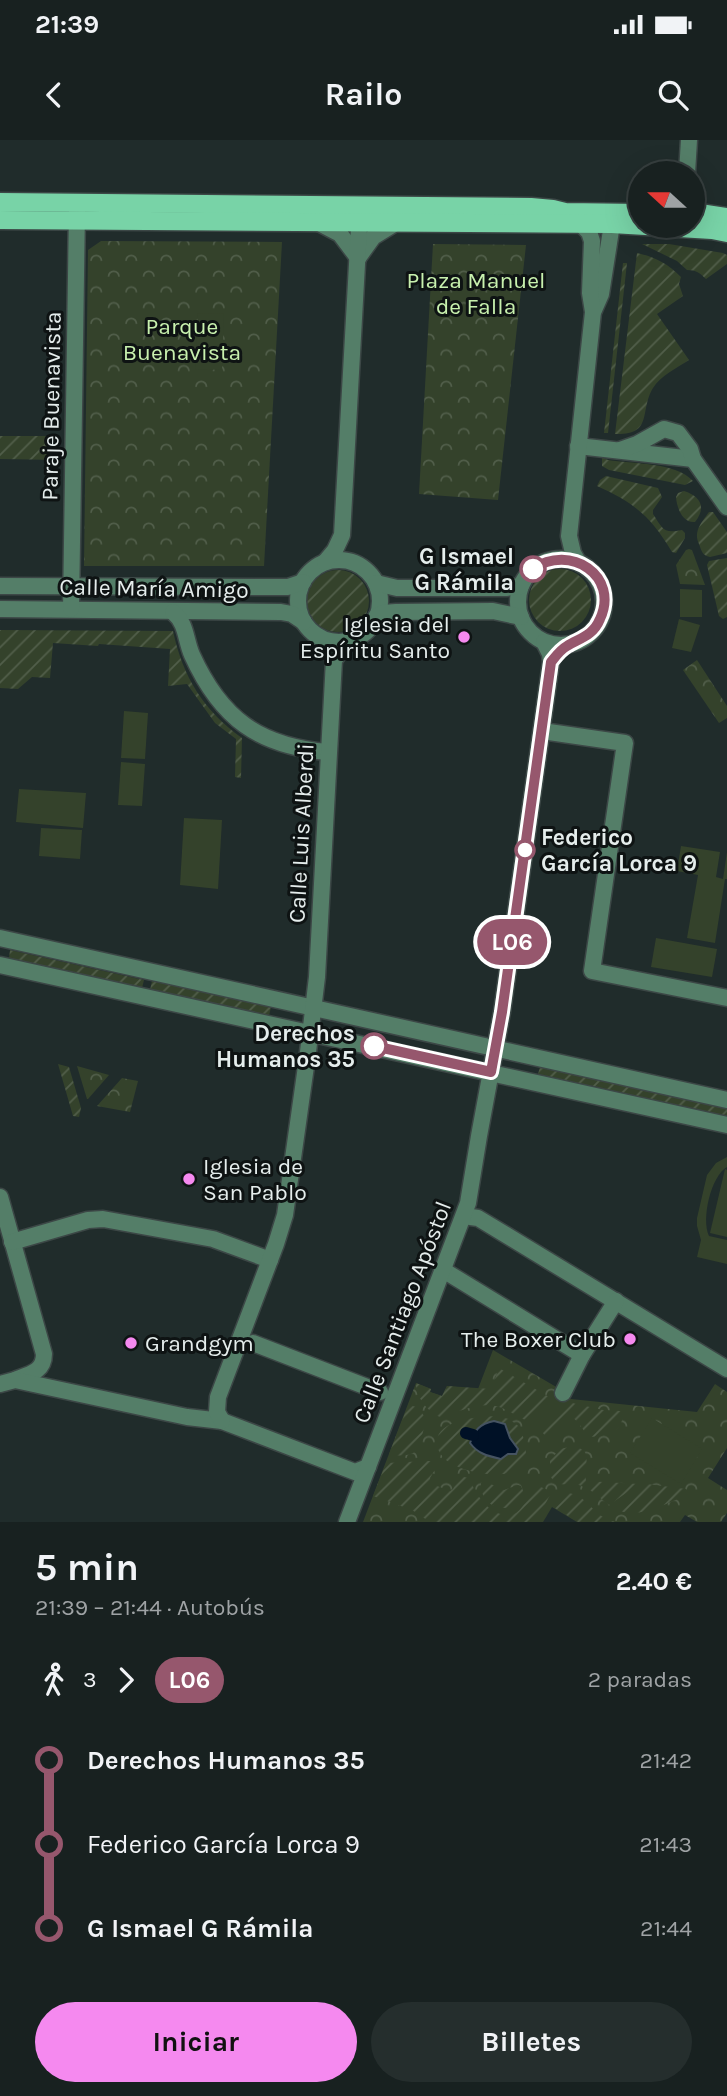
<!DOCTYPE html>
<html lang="es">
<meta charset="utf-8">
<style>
body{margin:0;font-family:Karla,sans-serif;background:#252e2d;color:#f1f3f6;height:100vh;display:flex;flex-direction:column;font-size:26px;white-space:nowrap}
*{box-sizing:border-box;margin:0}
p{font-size:23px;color:#9fa3a5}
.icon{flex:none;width:38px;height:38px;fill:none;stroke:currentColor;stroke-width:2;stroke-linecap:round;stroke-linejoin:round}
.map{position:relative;height:1382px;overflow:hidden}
.details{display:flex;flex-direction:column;background:#182120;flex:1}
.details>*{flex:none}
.badge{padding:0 14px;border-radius:23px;font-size:24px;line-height:46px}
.needle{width:46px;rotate:291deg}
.fabs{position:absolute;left:628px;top:21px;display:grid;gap:14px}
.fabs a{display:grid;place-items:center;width:77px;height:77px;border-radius:50%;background:#182120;box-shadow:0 7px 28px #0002,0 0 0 2px #363e3e;font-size:35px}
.map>.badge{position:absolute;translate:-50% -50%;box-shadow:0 0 0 4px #fff}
.legs{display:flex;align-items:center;gap:10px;height:77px;padding:0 35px;font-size:23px}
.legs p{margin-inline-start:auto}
.overview{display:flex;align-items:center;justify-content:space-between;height:119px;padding:0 35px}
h1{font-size:38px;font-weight:700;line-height:52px}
.button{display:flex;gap:14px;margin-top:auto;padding:14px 35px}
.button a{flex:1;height:80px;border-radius:42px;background:#f589ef;color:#111;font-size:28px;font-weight:700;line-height:80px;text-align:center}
.button a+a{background:#252e2d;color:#f1f3f6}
ul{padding:0 35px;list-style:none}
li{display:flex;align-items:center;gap:24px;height:84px;font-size:26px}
li i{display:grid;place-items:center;width:10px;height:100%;margin:0 9px;background:currentColor}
li i::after{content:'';width:18px;height:18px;margin:-9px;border:5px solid;border-radius:50%;background:#182120}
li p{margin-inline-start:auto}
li:first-child i{background:linear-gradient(#0000 50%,currentColor 0)}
li:last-child i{background:linear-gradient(currentColor 50%,#0000 0)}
.status{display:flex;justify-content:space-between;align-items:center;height:49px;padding:0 35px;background:#182120;direction:ltr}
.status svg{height:19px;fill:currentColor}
header{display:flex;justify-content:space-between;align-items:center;height:91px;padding:0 35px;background:#182120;font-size:32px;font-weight:700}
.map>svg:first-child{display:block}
.park{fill:url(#park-crowns)}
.garden{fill:url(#garden-furrows);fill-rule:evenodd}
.pitch{fill:#34422b}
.water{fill:#001126;stroke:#455361;stroke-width:2}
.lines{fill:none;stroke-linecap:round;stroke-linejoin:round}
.canal{stroke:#001126;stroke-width:12}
.minor-casing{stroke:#3c4746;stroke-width:19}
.major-casing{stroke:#3c4746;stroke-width:21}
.minor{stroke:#547e68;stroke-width:16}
.major{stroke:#78d3a7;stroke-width:18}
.line-1-casing{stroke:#fff;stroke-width:16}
.line-1{stroke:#96576d;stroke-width:10}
.stop-1-dot{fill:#fff;stroke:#96576d;stroke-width:3.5}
.poi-dot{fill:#f589ef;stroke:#0e1313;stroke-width:2.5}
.labels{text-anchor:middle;stroke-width:6;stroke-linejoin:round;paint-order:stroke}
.park-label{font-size:23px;fill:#c8f1ae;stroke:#0e1313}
.street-label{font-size:23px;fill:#e5edec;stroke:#0e1313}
.stop-label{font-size:23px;font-weight:bold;fill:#e5edec;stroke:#0e1313;text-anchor:end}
.poi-label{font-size:23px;fill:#e5edec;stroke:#0e1313;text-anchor:end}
</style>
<div class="status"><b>21:39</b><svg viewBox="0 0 49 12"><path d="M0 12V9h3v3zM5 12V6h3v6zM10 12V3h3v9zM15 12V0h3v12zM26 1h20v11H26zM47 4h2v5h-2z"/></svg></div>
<header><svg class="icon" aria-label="back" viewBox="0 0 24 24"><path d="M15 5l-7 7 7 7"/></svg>Railo<svg class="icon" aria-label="search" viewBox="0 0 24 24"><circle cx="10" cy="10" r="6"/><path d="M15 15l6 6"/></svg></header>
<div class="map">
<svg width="727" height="1382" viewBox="0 0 727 1382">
<defs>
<pattern id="park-crowns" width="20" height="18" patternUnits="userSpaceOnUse" patternTransform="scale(1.75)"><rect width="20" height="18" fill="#34422b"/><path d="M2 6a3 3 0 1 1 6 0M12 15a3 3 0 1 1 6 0" fill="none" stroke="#515e4a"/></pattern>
<pattern id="garden-furrows" width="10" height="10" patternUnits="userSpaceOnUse" patternTransform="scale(1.75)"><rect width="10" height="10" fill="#34422b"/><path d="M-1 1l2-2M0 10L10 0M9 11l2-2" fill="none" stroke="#515e4a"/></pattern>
</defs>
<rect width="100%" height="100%" fill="#202c2b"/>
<g class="park">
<path d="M101 101 282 102 264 426H84L88 110Z"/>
<path d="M433 104 526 105 498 360 419 354Z"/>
<path d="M689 409 692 410 705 445 680 444 676 425 686 410Z"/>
<path d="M697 520 727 566V578L719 583 683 530Z"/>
<path d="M77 926 109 935 88 959H87Z"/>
<path d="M122 938 138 941 130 972 97 966Z"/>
<path d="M493 1210 558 1248 571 1259 697 1272 715 1244 727 1252V1308L708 1338 727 1350V1373L721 1382H697L685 1375 680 1382H577L552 1367 543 1382H363L416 1243 431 1249 430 1252 442 1256 447 1246 478 1249Z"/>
</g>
<g class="garden">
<path d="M642 104H669L723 113 727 115V124L706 139C700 133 696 130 687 130L677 121Z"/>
<path d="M637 113C655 117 667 123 681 137L679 144 683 156 657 174 689 220C677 228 660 236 653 248 639 271 654 295 615 294Z"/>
<path d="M623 123H627L608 293H604Z"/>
<path d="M0 296H58V320L0 319Z"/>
<path d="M602 317 608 320C632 324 676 322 693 341L685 345 609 330 602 326Z"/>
<path d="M606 336 658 348 662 357 653 370V374C663 389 663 394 682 390L685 393V398L676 413 672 412C651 377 635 363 597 346L600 340Z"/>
<path d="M684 351C700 356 707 367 695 382 682 383 677 368 676 357L678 353Z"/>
<path d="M709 372H713L727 392V413L710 417C702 415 702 412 699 404 693 391 702 382 709 372Z"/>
<path d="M727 418V477L723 479 719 476 707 425 709 421Z"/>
<circle cx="560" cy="460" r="31"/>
<circle cx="338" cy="461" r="31"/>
<path d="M0 490 173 491C183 537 203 570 242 598L241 638 235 637 236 599 215 583 187 544 168 546 170 509 99 504 98 506 53 503 50 538 32 537 18 549 0 548Z"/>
<path d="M10 810 144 840 142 848 9 818Z"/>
<path d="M152 841 271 867 269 876 150 850Z"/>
<path d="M58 924 69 927 81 968 79 977 73 976Z"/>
<path d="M540 927 727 968V976L538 934Z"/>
<path d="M499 1228 549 1257V1261L533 1282C523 1281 512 1272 502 1268 481 1260 460 1272 440 1277 428 1272 415 1256 416 1243L431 1249 430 1252 442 1256 447 1246 491 1249Z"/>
<path d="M568 1262 603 1270 620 1271 623 1273C623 1292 606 1296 590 1297 582 1291 580 1281 571 1277L565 1279 552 1298 548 1299 542 1292C545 1277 553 1265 568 1262Z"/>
<path d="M412 1266 418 1267 426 1279 419 1309C412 1316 399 1317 389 1314L407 1268Z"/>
<path d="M496 1276 509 1279 521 1288C523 1298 528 1310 525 1320 517 1345 456 1333 443 1317 439 1313 437 1308 437 1302 437 1279 479 1277 496 1276ZM508 1289 510 1298 518 1309 516 1314H508L501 1319C488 1316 478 1314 470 1303Z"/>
<path d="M569 1307C595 1307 584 1322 586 1341L639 1344 609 1365 590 1350 579 1345 556 1344 550 1336V1320L560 1309Z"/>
<path d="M426 1321H430L435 1325 436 1328 430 1338 432 1344 450 1351 453 1349 459 1336 469 1338C476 1355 492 1382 516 1373 525 1366 529 1354 536 1345L548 1350 550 1355 536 1382H430L412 1370 373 1356 386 1323Z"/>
<path d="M484 1341 504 1350 518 1345 521 1346 524 1353 514 1366C497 1373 480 1362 481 1343Z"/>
<path d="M647 1344 686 1349 688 1353 687 1356C663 1363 638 1382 613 1368Z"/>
<path d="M569 1353C583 1356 588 1364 598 1374 603 1377 609 1380 615 1382H578L553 1367 562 1355Z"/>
</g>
<g class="pitch">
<path d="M198 173 224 174 222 230 195 229Z"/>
<path d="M680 449 702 450V477H680Z"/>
<path d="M679 479 700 485 691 512 672 508Z"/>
<path d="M124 571 148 573 145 619 121 618Z"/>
<path d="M121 622 145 624 142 666 118 665Z"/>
<path d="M19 649 86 653 83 688 16 682Z"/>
<path d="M184 678 222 680 218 749 180 745Z"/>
<path d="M41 688 82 690 80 719 39 716Z"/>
<path d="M681 706 720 712 716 737 723 739 727 712V739H725L715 803 687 798 698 735 677 731Z"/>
<path d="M656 798 717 809 712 837 651 827Z"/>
<path d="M727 1017V1027C711 1036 701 1079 709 1096L727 1100V1124L697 1117 701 1100 697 1086V1078L707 1035 716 1023Z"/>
<path d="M725 1029 727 1030V1097L710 1093Z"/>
<path d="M652 1278 702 1309 681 1344 630 1313Z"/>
</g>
<path class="water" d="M494 1281 505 1284 510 1298 518 1309 516 1314H508L501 1319C488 1316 478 1314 470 1303 475 1290 479 1284 494 1281Z"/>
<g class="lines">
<path class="canal" d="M466 1293 473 1295"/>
<g class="minor-casing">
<g id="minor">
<path d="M687 33 689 0"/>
<path d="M319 83 340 94 358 118"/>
<path d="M358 118 373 97 394 84"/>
<path d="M594 170 601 154 612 84 623 80"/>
<path d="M578 306 693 319"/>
<path d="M620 310 637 304 664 289 678 293 690 309 693 319 727 367"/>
<circle cx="561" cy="462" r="43"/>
<circle cx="339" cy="461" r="41"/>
<path d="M325 422 335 410 342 395 360 70"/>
<path d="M578 422 573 413 569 396 593 172 590 153 592 101 589 92 581 84"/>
<path d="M376 443 397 448H506L521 446"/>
<path d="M0 446 288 447 303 442"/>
<path d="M0 469 281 472 292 474 304 482"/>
<path d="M71 469 77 69"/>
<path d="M173 472C187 484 185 499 192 515 221 579 259 606 328 612"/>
<path d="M376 477 383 473 396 472 493 471 521 477"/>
<path d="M542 591 625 603 592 831 727 858"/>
<path d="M0 798 727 960"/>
<path d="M0 825 727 985"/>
<path d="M0 1057 44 1214C44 1231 31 1234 17 1239"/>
<path d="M464 1076 478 1078 727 1229"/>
<path d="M12 1102 88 1080 103 1079 213 1099 270 1120"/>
<path d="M443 1130 582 1215"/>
<path d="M253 1203 380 1252"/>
<path d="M0 1244 15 1240 187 1277 222 1281 355 1332 368 1327"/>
<path d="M563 1253 582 1215 616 1161"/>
<path d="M222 1281 217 1272 218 1257 276 1104 285 1075 308 912 317 837 334 520 348 501"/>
<path d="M347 1382 468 1063 479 996 502 872 551 522 550 514 544 502"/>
</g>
</g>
<g class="major-casing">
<g id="major">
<path d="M0 62 531 67 553 69 565 72 640 73"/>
<path d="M693 72 727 77"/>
<path d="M0 80 612 84 712 90 727 93"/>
</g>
</g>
<use href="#minor" class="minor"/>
<use href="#major" class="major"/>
</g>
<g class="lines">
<g class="line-1-casing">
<path id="line-1" d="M374 906 491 932 502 872 551 522C556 516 560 510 567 506 580 498 593 496 600 479 620 436 570 403 533 429"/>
</g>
<use href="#line-1" class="line-1"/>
</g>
<g class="stop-1-dot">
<circle cx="533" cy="429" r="12"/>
<circle cx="525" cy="710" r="9"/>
<circle cx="374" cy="906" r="12"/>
</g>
<g class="poi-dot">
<circle cx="464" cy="497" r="7"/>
<circle cx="189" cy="1039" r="7"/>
<circle cx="630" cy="1199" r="7"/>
<circle cx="131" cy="1203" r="7"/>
</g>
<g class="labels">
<g class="park-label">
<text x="476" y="148">Plaza Manuel<tspan x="476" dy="26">de Falla</tspan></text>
<text x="182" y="194">Parque<tspan x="182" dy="26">Buenavista</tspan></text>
</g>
<g class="street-label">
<text transform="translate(51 266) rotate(-89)" y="8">Paraje Buenavista</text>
<text transform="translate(154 448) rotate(1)" y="8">Calle María Amigo</text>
<text transform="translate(301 693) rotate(-87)" y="8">Calle Luis Alberdi</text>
<text transform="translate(402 1172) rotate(-69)" y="8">Calle Santiago Apóstol</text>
</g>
<g class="stop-label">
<text x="514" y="424">G Ismael<tspan x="514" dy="26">G Rámila</tspan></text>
<text x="541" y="705" text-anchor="start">Federico<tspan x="541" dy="26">García Lorca 9</tspan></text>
<text x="355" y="901">Derechos<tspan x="355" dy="26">Humanos 35</tspan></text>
</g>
<g class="poi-label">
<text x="450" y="492">Iglesia del<tspan x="450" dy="26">Espíritu Santo</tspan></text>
<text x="203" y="1034" text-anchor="start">Iglesia de<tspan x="203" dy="26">San Pablo</tspan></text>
<text x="616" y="1207">The Boxer Club</text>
<text x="145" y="1211" text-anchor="start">Grandgym</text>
</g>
</g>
</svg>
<div class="fabs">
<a><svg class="needle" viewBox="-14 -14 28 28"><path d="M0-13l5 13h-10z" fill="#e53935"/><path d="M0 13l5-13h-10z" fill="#9fa3a5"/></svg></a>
</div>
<b class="badge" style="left:512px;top:802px;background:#96576d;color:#fff">L06</b>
</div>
<section class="details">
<div class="overview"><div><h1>5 min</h1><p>21:39 – 21:44 · Autobús</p></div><b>2.40 €</b></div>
<div class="legs"><svg class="icon" aria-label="walk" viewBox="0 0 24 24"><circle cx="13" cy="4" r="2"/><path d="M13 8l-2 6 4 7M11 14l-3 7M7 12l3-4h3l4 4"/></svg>3<svg class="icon" aria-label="forward" viewBox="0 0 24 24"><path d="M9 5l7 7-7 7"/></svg><b class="badge" style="background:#96576d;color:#fff">L06</b><p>2 paradas</p></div>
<ul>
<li><i style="color:#96576d"></i><b>Derechos Humanos 35</b><p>21:42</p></li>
<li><i style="color:#96576d"></i><span>Federico García Lorca 9</span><p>21:43</p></li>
<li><i style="color:#96576d"></i><b>G Ismael G Rámila</b><p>21:44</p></li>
</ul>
<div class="button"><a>Iniciar</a><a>Billetes</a></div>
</section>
